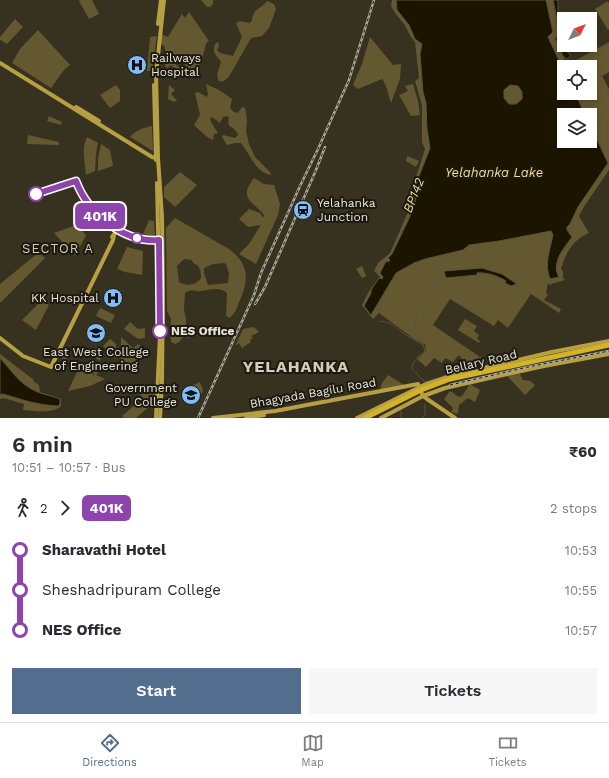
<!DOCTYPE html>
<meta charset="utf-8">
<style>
body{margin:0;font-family:"Work Sans",sans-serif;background:#f7f7f7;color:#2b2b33;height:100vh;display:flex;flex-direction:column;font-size:15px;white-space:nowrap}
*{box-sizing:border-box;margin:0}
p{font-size:13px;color:#7c7c81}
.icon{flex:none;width:22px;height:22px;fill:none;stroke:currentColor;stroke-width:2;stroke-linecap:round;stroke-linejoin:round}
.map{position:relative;height:418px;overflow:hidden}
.sheet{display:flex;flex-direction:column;background:#fff;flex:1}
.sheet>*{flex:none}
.badge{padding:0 8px;border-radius:6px;font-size:14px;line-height:26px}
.needle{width:26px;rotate:48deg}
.controls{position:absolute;left:557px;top:12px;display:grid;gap:8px}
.controls a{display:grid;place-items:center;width:40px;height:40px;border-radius:0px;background:#fff;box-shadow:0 2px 6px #0003;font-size:20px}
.map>.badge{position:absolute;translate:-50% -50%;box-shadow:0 0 0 2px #fff}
.legs{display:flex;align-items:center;gap:6px;height:44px;padding:0 12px;font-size:13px}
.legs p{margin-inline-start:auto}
.headline{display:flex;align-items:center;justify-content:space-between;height:68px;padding:0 12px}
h1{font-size:22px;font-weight:600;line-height:30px}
.action{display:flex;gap:8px;margin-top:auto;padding:8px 12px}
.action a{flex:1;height:46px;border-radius:0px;background:#526d8d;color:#fff;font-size:16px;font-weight:600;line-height:46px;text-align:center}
.action a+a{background:#f7f7f7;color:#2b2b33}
ul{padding:0 12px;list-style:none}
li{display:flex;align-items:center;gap:14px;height:40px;font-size:15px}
li i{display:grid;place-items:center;width:6px;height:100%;margin:0 5px;background:currentColor}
li i::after{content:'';width:10px;height:10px;margin:-5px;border:3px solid;border-radius:50%;background:#fff}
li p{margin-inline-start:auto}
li:first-child i{background:linear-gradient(#0000 50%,currentColor 0)}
li:last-child i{background:linear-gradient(currentColor 50%,#0000 0)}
.dock{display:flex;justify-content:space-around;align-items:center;height:56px;border-top:1px solid #e1e1e2;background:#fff;font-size:11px;color:#7c7c81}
.dock a{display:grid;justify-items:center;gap:2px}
.dock .active{color:#526d8d}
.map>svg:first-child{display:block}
.green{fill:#63582f;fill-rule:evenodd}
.water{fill:#1b1500;stroke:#585341;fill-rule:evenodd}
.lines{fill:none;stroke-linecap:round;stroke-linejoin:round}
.stream{stroke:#585341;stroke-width:1}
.major{stroke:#b6a043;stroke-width:4}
.highway{stroke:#d4b326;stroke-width:5}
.rail-casing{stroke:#aaa798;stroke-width:2.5}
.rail{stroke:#1c1911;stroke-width:1;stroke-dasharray:3;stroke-linecap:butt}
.line-1-casing{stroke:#fff;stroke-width:9}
.line-1{stroke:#8e44ad;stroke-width:6}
.stop-1-dot{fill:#fff;stroke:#8e44ad;stroke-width:2}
.labels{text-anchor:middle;stroke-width:4;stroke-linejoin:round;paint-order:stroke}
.poi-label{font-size:12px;fill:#e8e5d9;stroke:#1c1911;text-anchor:start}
.stop-label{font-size:12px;font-weight:bold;fill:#e8e5d9;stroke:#1c1911;text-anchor:start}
.street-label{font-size:12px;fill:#e8e5d9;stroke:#1c1911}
.water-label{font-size:13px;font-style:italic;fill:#f1dc91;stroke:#1c1911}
.neighbourhood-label{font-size:13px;letter-spacing:1px;fill:#d4cdb7;stroke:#1c1911}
.district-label{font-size:16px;font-weight:bold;letter-spacing:1px;fill:#d4cdb7;stroke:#1c1911}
</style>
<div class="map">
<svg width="609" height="418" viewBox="0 0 609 418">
<rect width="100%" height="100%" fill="#37321f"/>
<g class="green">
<path d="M80 0H92L99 14 89 19 79 1Z"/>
<path d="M201 0H213V4L210 7H207Z"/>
<path d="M392 0H396L397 10 409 25 415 39 422 44 420 54 423 92 426 103 427 129 430 148 418 179 417 194 413 210 392 254 389 258 390 260 388 262 386 261 384 277 371 290V293L365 306 371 315 396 273 414 263 425 259 463 250 469 245 499 241 551 231 553 235 547 261 555 271 559 256 572 237 566 230 567 227 570 224 578 207 608 163 590 125V115H585L575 93H590V67H564V71L548 37 553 32 546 0H553L559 35 555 38 567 65 609 42V72L602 76 609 89V170L585 205 579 216 589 233C573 240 566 252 561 269L563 271V278L565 280 551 284 548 283 546 293 548 295 544 300 561 309 559 313 531 294 508 328 498 320 494 326 450 299 433 325 480 357 473 366 468 367 459 355 453 362 445 358 442 363 434 358 426 367 417 359 426 351 425 347 426 345 414 339 379 313 373 319 362 305 369 291 380 277 374 271 378 263 390 253 412 203 416 177 425 149 422 142V105L415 81 419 78 415 42 411 37 404 24 395 13 391 6Z"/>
<path d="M267 1 274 4 276 9 269 28 262 36 251 38 230 75C227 79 223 84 218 80L217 74 221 62C216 54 212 55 215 44L218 42 219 46 217 50 220 53 233 56 242 37 236 23 240 21 250 23 252 20C253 8 260 10 267 1Z"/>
<path d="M608 1 609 3V29L608 30 595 9Z"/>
<path d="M189 12 209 41 206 43C204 52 201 67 193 72L188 69 182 59 167 52 165 50V47L161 44V34L168 37 182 14 185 18Z"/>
<path d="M15 19 23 27 7 44 0 40V37Z"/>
<path d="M38 30 70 65 64 70 51 88 12 63 20 49Z"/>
<path d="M157 36 152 71H147L150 37Z"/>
<path d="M370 37 393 65 401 64 400 79 391 103C388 94 387 86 382 79L358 89 353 85 362 64Z"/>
<path d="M166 60 173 62 183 71 181 73 171 65 167 68 165 66Z"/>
<path d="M206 84 219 90 232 99 230 108 234 112 238 113 242 107 245 108 247 120 246 131 249 144 255 157 270 172 271 175C255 172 250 154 241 143H235L227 145 222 137 223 135 235 138 238 135C235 125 226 130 229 118L227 116 223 117 220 123 212 117 210 118 211 122 218 133 214 134 213 140 207 137 194 125 200 115 195 93 198 92 207 97 208 94Z"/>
<path d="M413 84 418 101 420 115 411 116 399 95 408 91 405 86Z"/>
<path d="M116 85 120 90V101L110 108 100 95Z"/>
<path d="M169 85 175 90 171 94 177 100 174 102 168 99Z"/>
<circle cx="513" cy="95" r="10"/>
<path d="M49 116 62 122 61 125 47 121Z"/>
<path d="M152 126 153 151 130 137C136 130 143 128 152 126Z"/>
<path d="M28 135 59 142V145L27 144Z"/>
<path d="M87 137 98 143 96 153 95 171 86 175C85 162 81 149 87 137Z"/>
<path d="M101 144 110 150 113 166 98 171V159Z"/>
<path d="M407 156 419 161 416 167 406 161Z"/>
<path d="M180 172 197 185 175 207 164 197V187Z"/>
<path d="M254 178 264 184 274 185 280 204 278 215 256 264 239 254 249 244 262 223 261 225 248 227 239 219 249 209 260 213 263 218 264 215C252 200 238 199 254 178Z"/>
<path d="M105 201 115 209 112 215 106 217 97 208Z"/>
<path d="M175 218 229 249C250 265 249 280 239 302 237 309 235 314 229 318L226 315 227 293C219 286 210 290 201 291 195 292 191 288 185 293L184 310 186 319V331L194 333 193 335 188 338 184 336 179 342 175 344 171 342 170 334 171 319 167 311 166 228ZM184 259 192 260 193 263C200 265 201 271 201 278 196 285 187 287 179 282L177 266ZM224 263 226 264 229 273 228 283 208 285 204 273V268L213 264Z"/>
<path d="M149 220 154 221 155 236 143 234Z"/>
<path d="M76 225 86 235 75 256 54 233Z"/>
<path d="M127 247 143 251 142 275 125 272 117 269Z"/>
<path d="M38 253 40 254 45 258 0 303V284Z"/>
<path d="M362 266 366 276 362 278 356 269Z"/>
<path d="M42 300 49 305 36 330 22 320Z"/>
<path d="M100 308 115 315 111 323 96 316Z"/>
<path d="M465 319 477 326 474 331 479 335 477 339 480 341 479 343 458 330Z"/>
<path d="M130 322 138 329 145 328V338L138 339 124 329Z"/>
<path d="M254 327 259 332 251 336 253 338 250 340 251 342 242 348 239 343 235 346 243 329Z"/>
<path d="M121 337 133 348 139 344 145 355 121 369Z"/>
<path d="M110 339 116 344V359L103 346Z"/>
<path d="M65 346 70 351 66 361 59 357Z"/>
<path d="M96 347 104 355 99 361 91 352Z"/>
<path d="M0 354 34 380 33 381 39 385 40 392 61 399V406C53 414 34 411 23 410L24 404 4 398 0 399Z"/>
<path d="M79 368 95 375 91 370 94 368 98 373 96 375 105 379 90 386 68 391Z"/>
<path d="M520 374 523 380 530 381 535 385 525 395 507 376Z"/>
<path d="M388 375 404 385 380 390 382 383Z"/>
<path d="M200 382 203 391 199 399 191 401 189 387Z"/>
<path d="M470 384 480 390 475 402 468 398 459 405 458 414 451 412 453 408 444 399 450 391 459 397 462 396Z"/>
<path d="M155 387V400L146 402 149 407 136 418H124L122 416 143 398 139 393Z"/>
</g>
<g class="water">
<path d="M396 0H546L553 32 548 37 564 71V93H575L585 115H564V141H590V125L608 163 578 207 570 224 567 227V230L572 237C563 249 551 263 559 277L550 279C544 263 550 251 553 235L551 231 499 241 469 245 463 250 425 259 414 263 396 273 371 315 364 306 371 293V290L379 278 382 279 383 277 380 273 386 261 388 262 390 260 388 258 392 254 413 210 417 194 418 179 430 148 427 129 426 103 423 92 420 54 422 44 415 39 409 25 397 10ZM510 85 518 86 522 92V99L516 104H509L504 98V90Z"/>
<path d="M553 0H558V15L562 25V34L564 40V45H566V50L570 55V57L567 59 563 56 557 41 560 34Z"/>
<path d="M482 268 502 274 517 284 511 286 505 283 506 281C498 276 486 272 477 273V275L446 278 444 271Z"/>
<path d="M0 358C12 371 21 386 38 392 45 395 53 396 60 399V404L58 406C37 405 23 400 3 394L0 395Z"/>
</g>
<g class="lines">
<g class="stream">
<path d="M554 39 566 66H567L609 43"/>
<path d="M515 282 521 273 524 271 551 285V279"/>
<path d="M380 321 390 323 406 335 423 345 425 351C419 356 412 361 412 369L425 382 433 380 434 378"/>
<path d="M423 345 421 340 414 330 419 306 435 285 445 276"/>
<path d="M471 367H473L481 357"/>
<path d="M401 418V411"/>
<path d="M423 418 425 413V404"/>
</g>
<g class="major">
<path d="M158 24 161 0"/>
<path d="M0 63 152 157 156 158"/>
<path d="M154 85 156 160"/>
<path d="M76 107 99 121"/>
<path d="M157 183 160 318"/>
<path d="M112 237 118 229 139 238 161 240"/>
<path d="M0 338 23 356 51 367 113 240 114 235"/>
<path d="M156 418 160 335"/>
<path d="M160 418 162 379 163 288 162 217 158 158 156 74 164 0"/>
<path d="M213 418 275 411 418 384 423 396 427 399 455 418"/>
<path d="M246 418 264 415"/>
<path d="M357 418 424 385 450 376 552 352 609 341"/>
<path d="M381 418 423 396 445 388 544 366 609 354"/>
</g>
<path class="highway" d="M365 418 421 390 450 379 609 345"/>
<g class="rail-casing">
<g id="rail">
<path d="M255 304 265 287 316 170 325 147"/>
<path d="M450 385 528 367 609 351"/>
<path d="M198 418 254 295 261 273 300 186 318 149 349 80 374 0"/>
</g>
</g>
<use href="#rail" class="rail"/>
</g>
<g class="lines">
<g class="line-1-casing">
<path id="line-1" d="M36 194 76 181C88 213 123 243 159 240L160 331"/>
</g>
<use href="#line-1" class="line-1"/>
</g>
<defs>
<g id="hospital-disc" transform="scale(1)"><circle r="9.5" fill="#81bdfa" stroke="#1c1911"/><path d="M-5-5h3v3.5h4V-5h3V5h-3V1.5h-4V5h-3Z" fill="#111"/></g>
<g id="station-disc" transform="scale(1)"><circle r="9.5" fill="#81bdfa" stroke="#1c1911"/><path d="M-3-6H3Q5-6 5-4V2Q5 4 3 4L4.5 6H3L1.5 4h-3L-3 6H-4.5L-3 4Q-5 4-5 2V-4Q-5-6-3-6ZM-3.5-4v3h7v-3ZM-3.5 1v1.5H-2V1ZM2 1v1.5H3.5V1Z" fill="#111"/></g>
<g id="university-disc" transform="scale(1)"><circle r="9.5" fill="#81bdfa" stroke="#1c1911"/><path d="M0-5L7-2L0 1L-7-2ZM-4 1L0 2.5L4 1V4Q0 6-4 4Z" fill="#111"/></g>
</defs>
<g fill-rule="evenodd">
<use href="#hospital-disc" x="137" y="65"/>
<use href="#station-disc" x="303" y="210"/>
<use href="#hospital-disc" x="113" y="298"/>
<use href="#university-disc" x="96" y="333"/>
<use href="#university-disc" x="191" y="395"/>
</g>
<g class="stop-1-dot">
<circle cx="36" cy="194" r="7"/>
<circle cx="137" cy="238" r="5"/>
<circle cx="160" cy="331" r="7"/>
</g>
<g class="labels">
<g class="poi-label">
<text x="151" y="62">Railways<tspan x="151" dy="14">Hospital</tspan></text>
<text x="317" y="207">Yelahanka<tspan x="317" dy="14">Junction</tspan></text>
<text x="99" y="302" text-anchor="end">KK Hospital</text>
<text x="96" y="356" text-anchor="middle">East West College<tspan x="96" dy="14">of Engineering</tspan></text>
<text x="177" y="392" text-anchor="end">Government<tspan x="177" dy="14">PU College</tspan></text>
</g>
<g class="stop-label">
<text x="171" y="335">NES Office</text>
</g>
<g class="street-label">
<text transform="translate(481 362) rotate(-13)" y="4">Bellary Road</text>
<text transform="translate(313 393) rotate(-10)" y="4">Bhagyada Bagilu Road</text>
</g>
<g class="water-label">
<text x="494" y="177">Yelahanka Lake</text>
<text transform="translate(413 195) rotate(-68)" y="5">BP142</text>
</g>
<g class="neighbourhood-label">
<text x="58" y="253">SECTOR A</text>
</g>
<g class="district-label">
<text x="296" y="372">YELAHANKA</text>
</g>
</g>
</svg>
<div class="controls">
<a><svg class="needle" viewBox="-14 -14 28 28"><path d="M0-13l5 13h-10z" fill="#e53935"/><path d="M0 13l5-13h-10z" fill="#7c7c81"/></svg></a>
<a><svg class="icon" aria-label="locate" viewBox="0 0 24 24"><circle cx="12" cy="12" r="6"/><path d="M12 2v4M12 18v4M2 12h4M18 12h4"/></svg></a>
<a><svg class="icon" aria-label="layers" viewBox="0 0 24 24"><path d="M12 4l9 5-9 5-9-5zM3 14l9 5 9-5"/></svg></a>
</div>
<b class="badge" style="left:100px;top:216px;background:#8e44ad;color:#fff">401K</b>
</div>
<section class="sheet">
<div class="headline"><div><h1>6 min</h1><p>10:51 – 10:57 · Bus</p></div><b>₹60</b></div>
<div class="legs"><svg class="icon" aria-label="walk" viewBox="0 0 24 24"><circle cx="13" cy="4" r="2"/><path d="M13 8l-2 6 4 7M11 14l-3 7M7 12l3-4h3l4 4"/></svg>2<svg class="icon" aria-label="forward" viewBox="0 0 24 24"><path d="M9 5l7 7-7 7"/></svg><b class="badge" style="background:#8e44ad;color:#fff">401K</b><p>2 stops</p></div>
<ul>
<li><i style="color:#8e44ad"></i><b>Sharavathi Hotel</b><p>10:53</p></li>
<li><i style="color:#8e44ad"></i><span>Sheshadripuram College</span><p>10:55</p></li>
<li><i style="color:#8e44ad"></i><b>NES Office</b><p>10:57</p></li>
</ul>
<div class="action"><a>Start</a><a>Tickets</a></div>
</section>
<nav class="dock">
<a class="active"><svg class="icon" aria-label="directions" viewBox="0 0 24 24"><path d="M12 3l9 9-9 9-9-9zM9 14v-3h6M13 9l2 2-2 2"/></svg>Directions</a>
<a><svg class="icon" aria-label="map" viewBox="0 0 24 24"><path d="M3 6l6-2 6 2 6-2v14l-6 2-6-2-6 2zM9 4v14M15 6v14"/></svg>Map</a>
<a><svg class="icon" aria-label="tickets" viewBox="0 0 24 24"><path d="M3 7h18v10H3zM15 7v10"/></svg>Tickets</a>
</nav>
